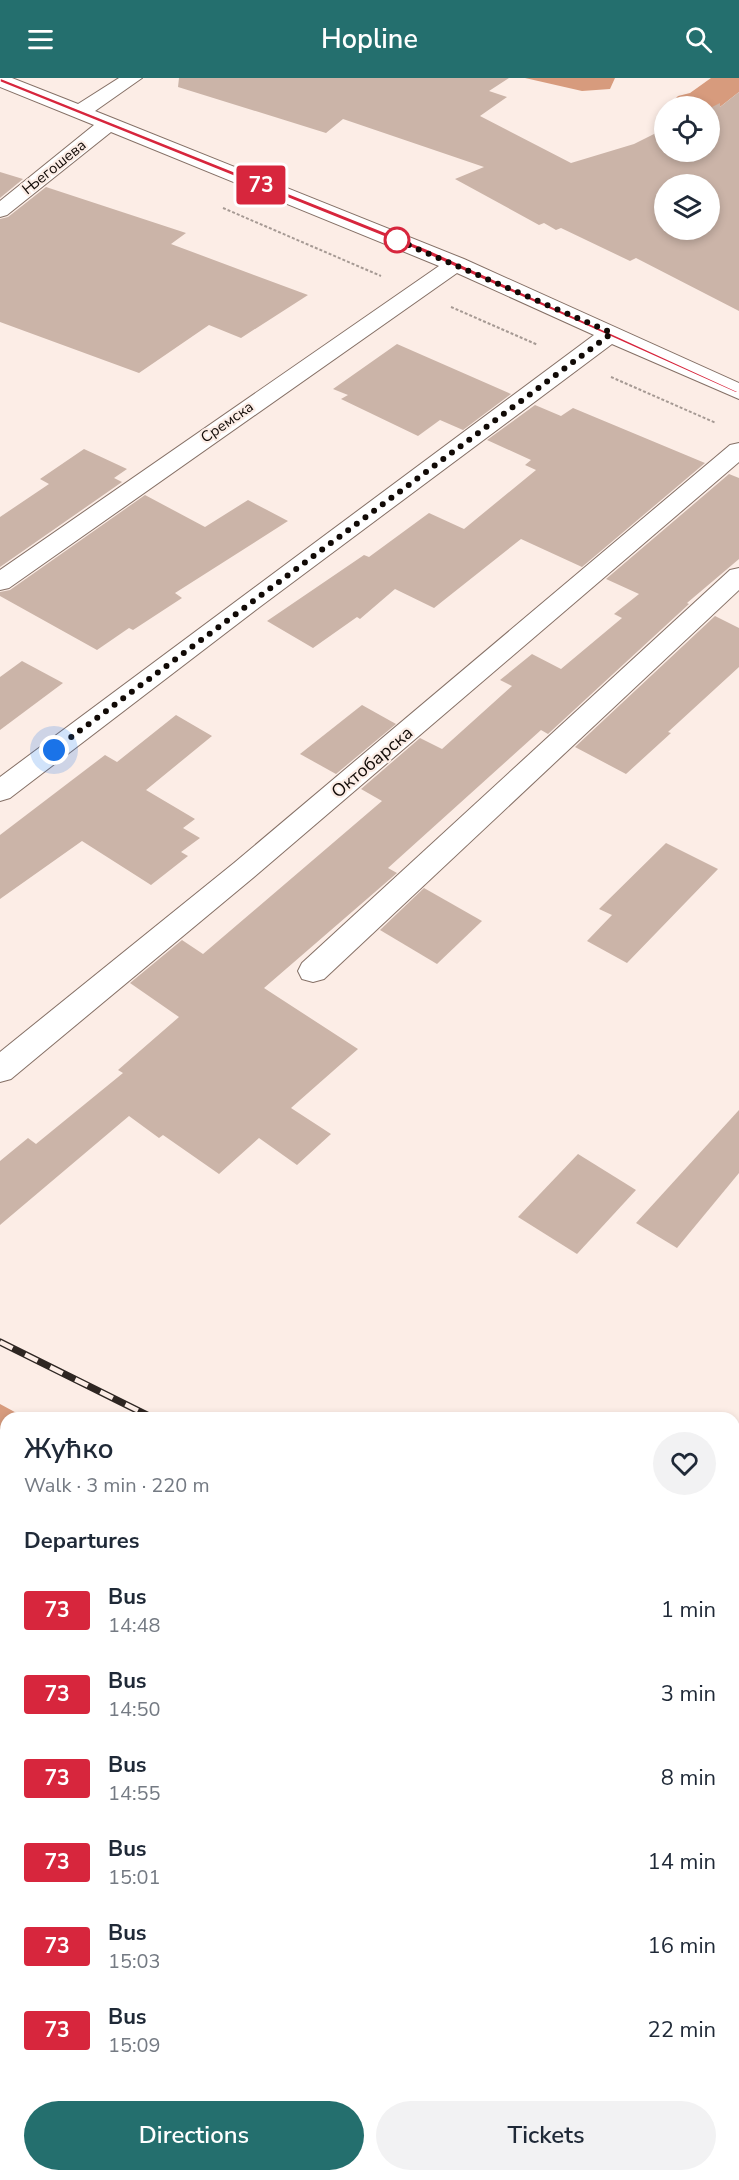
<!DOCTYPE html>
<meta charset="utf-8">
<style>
body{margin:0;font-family:"Nunito Sans",sans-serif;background:#f2f2f3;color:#1f2937;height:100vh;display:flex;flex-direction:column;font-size:22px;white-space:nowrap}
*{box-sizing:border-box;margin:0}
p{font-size:20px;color:#747a83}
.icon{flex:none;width:33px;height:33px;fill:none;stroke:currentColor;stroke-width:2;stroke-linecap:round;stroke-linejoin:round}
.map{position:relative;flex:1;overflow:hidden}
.side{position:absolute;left:0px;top:1334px;width:740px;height:770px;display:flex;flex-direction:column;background:#fff;border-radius:18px 18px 0 0;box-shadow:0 3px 9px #0003}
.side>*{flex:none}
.badge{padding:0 12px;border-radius:4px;font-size:21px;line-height:39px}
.fabs{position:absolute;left:654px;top:18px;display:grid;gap:12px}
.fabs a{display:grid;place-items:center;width:66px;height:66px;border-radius:50%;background:#fff;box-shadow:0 3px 9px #0003;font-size:30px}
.you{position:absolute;width:30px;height:30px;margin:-15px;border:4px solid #fff;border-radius:50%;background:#1a73e8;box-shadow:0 0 0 9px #1a73e833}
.map>.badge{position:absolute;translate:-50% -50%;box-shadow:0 0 0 3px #fff}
h2{padding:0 24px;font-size:22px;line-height:54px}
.round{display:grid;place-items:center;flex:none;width:63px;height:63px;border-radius:32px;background:#f2f2f3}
.headline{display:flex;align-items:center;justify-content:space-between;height:102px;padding:0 24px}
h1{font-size:28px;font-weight:600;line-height:45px}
.primary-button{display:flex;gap:12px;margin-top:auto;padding:12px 24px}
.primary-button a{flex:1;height:69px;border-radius:36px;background:#246f6e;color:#fff;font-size:24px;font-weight:600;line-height:69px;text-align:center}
.primary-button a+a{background:#f2f2f3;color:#1f2937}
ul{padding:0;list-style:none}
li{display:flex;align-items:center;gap:18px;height:84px;padding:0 24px}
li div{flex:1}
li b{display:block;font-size:22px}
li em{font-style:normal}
li .badge{min-width:66px;font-weight:700;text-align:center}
header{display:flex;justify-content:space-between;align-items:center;height:78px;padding:0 24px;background:#246f6e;color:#fff;font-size:27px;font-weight:600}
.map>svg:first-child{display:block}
.forest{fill:#d79b7d}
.building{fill:#cbb4a8;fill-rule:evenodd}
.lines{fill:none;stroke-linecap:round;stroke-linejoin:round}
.minor-casing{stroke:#857066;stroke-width:2}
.path{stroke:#a69a94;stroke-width:2;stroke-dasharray:3 2;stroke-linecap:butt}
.minor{fill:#fff;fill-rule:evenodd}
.rail-far1-casing{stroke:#2e2622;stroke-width:7}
.rail-casing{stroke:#2e2622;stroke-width:8}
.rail-far1{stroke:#fcede6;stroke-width:4.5;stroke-dasharray:14;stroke-linecap:butt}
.rail{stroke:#fcede6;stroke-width:6;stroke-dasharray:17;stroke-linecap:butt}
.line{fill:#d7263d;stroke:#fff;stroke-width:1.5}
.walk{stroke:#110a06;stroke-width:6;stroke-dasharray:0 10.8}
.stop-dot{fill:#fff;stroke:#d7263d;stroke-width:3}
.labels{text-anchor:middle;stroke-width:4.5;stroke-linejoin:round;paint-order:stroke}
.far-street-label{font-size:15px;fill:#110a06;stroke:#fcede6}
.street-label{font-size:18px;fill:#110a06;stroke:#fcede6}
</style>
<header><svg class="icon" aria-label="menu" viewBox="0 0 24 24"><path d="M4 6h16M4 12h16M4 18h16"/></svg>Hopline<svg class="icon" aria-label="search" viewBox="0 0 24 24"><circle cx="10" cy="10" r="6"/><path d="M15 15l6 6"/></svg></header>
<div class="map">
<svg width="739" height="2102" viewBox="0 0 739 2102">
<rect width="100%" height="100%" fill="#fcede6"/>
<g class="forest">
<path d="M525 0H615L610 11 582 13Z"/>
<path d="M711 0H739V14L711 36H710V28H664V31L663 29 672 24 678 18 690 15Z"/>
<path d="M0 1326 24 1339 6 1340V1398L0 1394Z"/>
<path d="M0 1706 6 1708V1841L0 1853Z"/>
</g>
<g class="building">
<path d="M179 0H509L489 13 507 19 480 38 571 85 634 66 664 51V74H710V30L720 25V29L739 14V233L636 180 630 183 561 150 556 152 544 145 539 147 455 101 484 89 343 41 326 55 178 9ZM664 106H710V152H664Z"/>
<path d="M0 94 23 101 0 120Z"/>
<path d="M46 109 186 155 171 166 308 217 241 260 209 247 139 295 0 244V141L8 139Z"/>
<path d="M397 266 511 316 463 352 440 342 418 358 341 321 348 317 333 311Z"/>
<path d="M535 327 561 338 573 330 705 385 582 489 521 461 434 530 395 511 360 541 357 539 313 570 267 543 364 477 369 479 429 435 464 451 536 392 525 387 531 382 487 362Z"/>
<path d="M84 371 127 391 114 400 122 404 0 489V439L49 406 40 401Z"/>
<path d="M729 396 739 400V481L687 525 689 526 548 656 541 652 388 790 397 795 264 910 358 971 291 1030 331 1056 297 1087 259 1060 219 1096 163 1057 159 1060 129 1038 0 1147V1083L28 1060 36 1066 123 995 118 992 179 939 130 905 182 862 203 876 382 723 361 711 420 660 442 671 512 608 500 602 532 576 561 591 622 540 614 536 639 516 606 501Z"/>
<path d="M145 417 205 449 248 422 288 443 175 515 182 520 133 552 129 550 97 572 0 518V514L10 512Z"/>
<path d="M715 538 739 550V589L668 654 671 655 626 696 575 669Z"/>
<path d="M22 583 63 605 0 652V599Z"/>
<path d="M362 627 396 646 336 696 300 676Z"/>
<path d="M176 637 212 658 146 712 195 741 183 750 200 760 181 774 188 778 151 807 82 763 0 821V757L105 677 117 684Z"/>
<path d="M666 765 718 791 627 885 587 863 612 837 599 831Z"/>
<path d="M424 810 482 843 437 886 380 852Z"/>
<path d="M739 1032V1095L677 1170 636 1145Z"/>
<path d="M578 1076 636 1112 577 1176 518 1139Z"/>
</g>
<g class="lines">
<g class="minor-casing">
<g id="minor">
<path d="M0 0H12L78 26 119 0H142L95 33 464 181 739 305V321L612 266 261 528 10 720 0 723V699L594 257 457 195 9 510 0 512V492L439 188 111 54 7 137 0 139V123L94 47 0 9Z"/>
<path d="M739 365V384L254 799 11 1001 0 1004V974L234 785 730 367Z"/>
<path d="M739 490V512L324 901 313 904 302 901 298 893 302 885 730 492Z"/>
</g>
</g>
<g class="path">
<path d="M223 130 381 198"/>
<path d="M451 229 538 267"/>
<path d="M611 299 716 345"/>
</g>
<use href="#minor" class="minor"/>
<g class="rail-far1-casing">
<path id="rail-far1" d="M0 1264 153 1340"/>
</g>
<g class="rail-casing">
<path id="rail" d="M734 1627 739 1630"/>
</g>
<use href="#rail-far1" class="rail-far1"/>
<use href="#rail" class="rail"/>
</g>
<path class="line" d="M0 0 427 171 739 314 736 315 422 174 0 4Z"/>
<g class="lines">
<path class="walk" d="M54 672 612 255 397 162"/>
</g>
<circle class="stop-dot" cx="397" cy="162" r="12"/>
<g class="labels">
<g class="far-street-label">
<text transform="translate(54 89) rotate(-39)" y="5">Његошева</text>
<text transform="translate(227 344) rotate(-35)" y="5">Сремска</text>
</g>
<g class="street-label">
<text transform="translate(372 684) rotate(-40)" y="6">Октобарска</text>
</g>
</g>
</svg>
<div class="fabs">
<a><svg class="icon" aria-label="locate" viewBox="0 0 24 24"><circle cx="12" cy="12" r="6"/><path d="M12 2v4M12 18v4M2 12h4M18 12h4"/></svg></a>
<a><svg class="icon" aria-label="layers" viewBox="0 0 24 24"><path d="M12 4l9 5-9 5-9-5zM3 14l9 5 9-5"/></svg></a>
</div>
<div class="you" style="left:54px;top:672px"></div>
<b class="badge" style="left:261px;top:107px;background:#d7263d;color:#fff">73</b>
<section class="side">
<div class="headline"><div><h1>Жућко</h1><p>Walk · 3 min · 220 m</p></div><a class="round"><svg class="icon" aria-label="heart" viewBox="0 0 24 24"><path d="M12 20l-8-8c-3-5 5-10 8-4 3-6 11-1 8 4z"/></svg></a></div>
<h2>Departures</h2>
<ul>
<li><span class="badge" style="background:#d7263d;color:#fff">73</span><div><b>Bus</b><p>14:48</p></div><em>1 min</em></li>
<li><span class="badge" style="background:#d7263d;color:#fff">73</span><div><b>Bus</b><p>14:50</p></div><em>3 min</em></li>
<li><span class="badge" style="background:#d7263d;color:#fff">73</span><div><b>Bus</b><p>14:55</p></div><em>8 min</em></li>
<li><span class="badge" style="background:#d7263d;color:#fff">73</span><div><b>Bus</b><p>15:01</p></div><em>14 min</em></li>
<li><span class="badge" style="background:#d7263d;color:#fff">73</span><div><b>Bus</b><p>15:03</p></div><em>16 min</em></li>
<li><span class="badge" style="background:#d7263d;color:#fff">73</span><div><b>Bus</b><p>15:09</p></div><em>22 min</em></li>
</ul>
<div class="primary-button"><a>Directions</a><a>Tickets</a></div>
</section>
</div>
